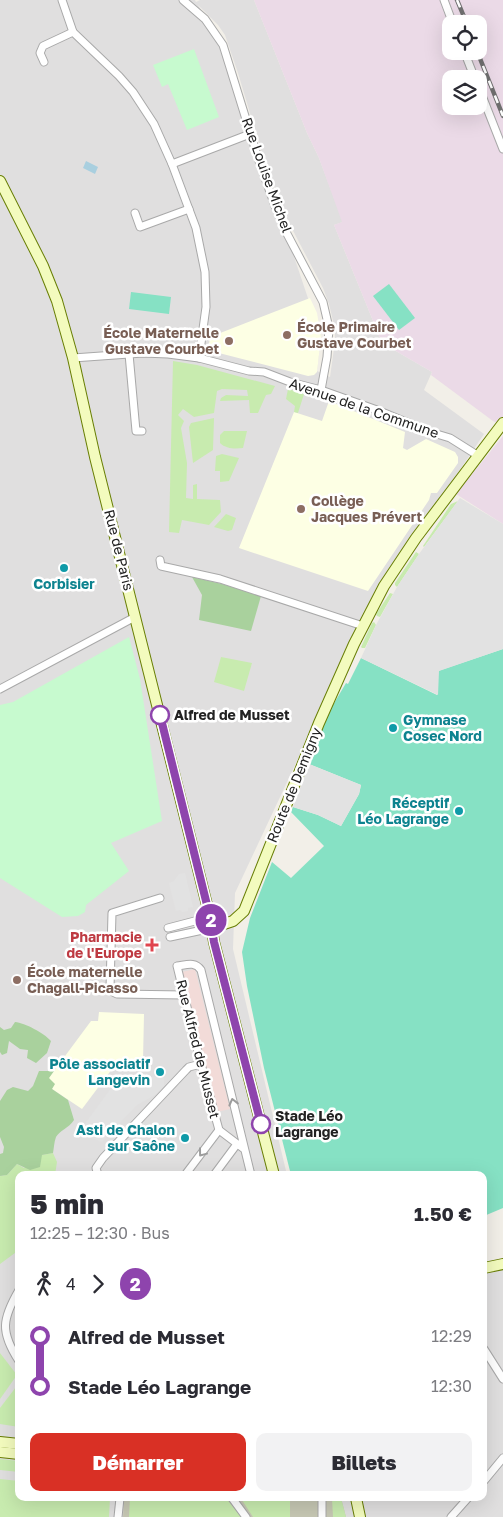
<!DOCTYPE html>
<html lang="fr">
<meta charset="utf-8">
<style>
body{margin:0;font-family:"Golos Text",sans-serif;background:#f2f2f3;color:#2b2b33;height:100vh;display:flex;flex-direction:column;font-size:19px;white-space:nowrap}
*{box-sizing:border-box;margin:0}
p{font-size:16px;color:#7c7c81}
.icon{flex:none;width:28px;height:28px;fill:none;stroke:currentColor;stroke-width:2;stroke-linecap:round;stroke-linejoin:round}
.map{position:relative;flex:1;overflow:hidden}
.drawer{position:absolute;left:15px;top:1171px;width:472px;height:330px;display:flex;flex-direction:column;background:#fff;border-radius:10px;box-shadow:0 5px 20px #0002}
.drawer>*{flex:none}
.badge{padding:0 10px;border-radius:16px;font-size:18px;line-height:32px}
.fabs{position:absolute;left:442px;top:15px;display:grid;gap:10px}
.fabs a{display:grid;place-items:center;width:45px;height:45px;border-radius:10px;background:#fff;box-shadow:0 5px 20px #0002;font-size:25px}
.map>.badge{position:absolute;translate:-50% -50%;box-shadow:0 0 0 2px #fff}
.legs{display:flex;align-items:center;gap:8px;height:55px;padding:0 15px;font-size:16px}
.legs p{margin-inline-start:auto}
.summary{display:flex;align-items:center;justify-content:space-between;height:85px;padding:0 15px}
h1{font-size:28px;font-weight:800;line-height:38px}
.action{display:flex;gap:10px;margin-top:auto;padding:10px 15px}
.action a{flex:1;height:58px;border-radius:10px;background:#d93025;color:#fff;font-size:20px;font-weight:800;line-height:58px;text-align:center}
.action a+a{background:#f2f2f3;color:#2b2b33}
ul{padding:0 15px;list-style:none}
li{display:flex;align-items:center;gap:18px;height:50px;font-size:19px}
li i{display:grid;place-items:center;width:8px;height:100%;margin:0 6px;background:currentColor}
li i::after{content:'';width:12px;height:12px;margin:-6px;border:4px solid;border-radius:50%;background:#fff}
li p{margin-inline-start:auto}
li:first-child i{background:linear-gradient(#0000 50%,currentColor 0)}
li:last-child i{background:linear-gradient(currentColor 50%,#0000 0)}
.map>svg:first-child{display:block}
.residential{fill:#e0dfdf;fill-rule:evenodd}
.commercial{fill:#f2dbd8}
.industrial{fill:#ebdae7;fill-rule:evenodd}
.education{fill:#fdffe4}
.construction{fill:#c6c7b3}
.grass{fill:#c8ebaf}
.forest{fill:#a9d19d}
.park{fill:#c7facf}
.pitch{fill:#86e1c4}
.parking{fill:#e2e2e2}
.water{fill:#a9cfdf}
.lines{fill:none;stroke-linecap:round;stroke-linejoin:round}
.street-casing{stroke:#a9a9a9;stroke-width:9}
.secondary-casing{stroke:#687e04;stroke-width:12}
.street{stroke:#fff;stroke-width:7}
.secondary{stroke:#f3fbbe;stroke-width:10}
.rail-casing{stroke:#707070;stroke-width:4.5}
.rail{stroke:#fff;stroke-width:2.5;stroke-dasharray:8;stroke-linecap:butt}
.oneway{stroke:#9c9c9c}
.line-1-casing{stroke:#fff;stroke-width:11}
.line-1{stroke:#8e44ad;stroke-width:8}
.education-dot{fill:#8d6e63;stroke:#fff;stroke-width:2}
.culture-dot{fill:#0f9aa8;stroke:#fff;stroke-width:2}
.stop-1-dot{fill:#fff;stroke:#8e44ad;stroke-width:2.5}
.health-dot{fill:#e0444e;stroke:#fff;stroke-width:2}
.labels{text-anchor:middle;stroke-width:5;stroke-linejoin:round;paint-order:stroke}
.street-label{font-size:14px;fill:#222;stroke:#fff}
.education-label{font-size:14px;font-weight:bold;fill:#785e54;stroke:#fff;text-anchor:start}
.culture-label{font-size:14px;font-weight:bold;fill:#0d838f;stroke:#fff;text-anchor:end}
.stop-label{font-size:14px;font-weight:bold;fill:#222;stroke:#fff;text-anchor:start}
.health-label{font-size:14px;font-weight:bold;fill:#be3a42;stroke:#fff;text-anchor:end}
</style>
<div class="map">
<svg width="503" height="1517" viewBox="0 0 503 1517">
<rect width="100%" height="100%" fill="#f2efe8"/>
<path class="residential" d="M0 0H195L196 2 200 0H254L307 133 319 158 343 222 334 225 382 343 432 372 424 390 484 434 373 599 235 893 233 949 287 1175H19V1498H484V1273L503 1269V1517H0ZM198 5 218 25 225 35 238 73 261 150 278 197 289 223 323 288 329 304 335 329V341L330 377 317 371 321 337 223 45Z"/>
<path class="commercial" d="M195 969 230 1109 217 1112 182 972Z"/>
<g class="industrial">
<path d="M254 0H503V426L493 421 431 375 432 372 382 343 334 225 342 222 319 158 307 133ZM451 24H479V51H451ZM451 79H479V106H451Z"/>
<path d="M503 436V524L456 494Z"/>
</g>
<g class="education">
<path d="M310 298 317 313 321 337 317 372 314 375 308 376 215 352 212 350 209 344 210 337Z"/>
<path d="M329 401 405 432 403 448 407 450 426 439 455 452 458 457V463L437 493H431L429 500 368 591 239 548 294 412 322 421Z"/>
<path d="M99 1012 144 1014 143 1061H120L119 1069H112L82 1109 52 1089 48 1079 91 1021H98Z"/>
</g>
<path class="construction" d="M124 1498H341L346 1517H123Z"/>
<g class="grass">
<path d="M173 361 197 365 275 386 271 394 266 395 258 413H250L249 400 220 401 221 398 226 395 248 396 247 390 222 389 217 391 214 413 194 417 183 409 178 415 184 421 181 428 187 463 186 498 193 499V485L197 484V499L220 500 221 512 209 525 182 520 179 533 169 532Z"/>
<path d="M288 389 304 394 298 413 294 412 295 406 286 399Z"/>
<path d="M214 418 213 450 193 463 189 427 191 423Z"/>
<path d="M224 431H247L243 448C235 449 226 449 220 443V435Z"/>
<path d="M222 454 239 458 229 481 220 482V471H215L216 456Z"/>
<path d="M458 501 424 547 423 546 451 504Z"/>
<path d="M226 514 236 518 232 530 228 531 214 527Z"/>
<path d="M416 552 419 554 397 587 395 585V583Z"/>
<path d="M390 593 393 594 380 617 377 616 376 614Z"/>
<path d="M374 622 376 625 365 648H362L361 647 372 623Z"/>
<path d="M221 657 252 663 244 691 214 682Z"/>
<path d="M53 1153 57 1162 55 1175H19V1250L0 1264V1176L7 1175 17 1164 24 1168 42 1155Z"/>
<path d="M0 1353 17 1375 0 1399Z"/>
<path d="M19 1383V1427L0 1424V1408Z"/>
<path d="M0 1459 19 1461V1472L0 1470Z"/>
<path d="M0 1479 19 1481V1498H110L109 1517H0Z"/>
<path d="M130 1498H226L241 1517H129Z"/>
<path d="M332 1498H341L346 1517H333Z"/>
<path d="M290 1499V1517H253L242 1500Z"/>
</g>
<g class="forest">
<path d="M192 577 222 584 261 596 251 631 199 620 202 595Z"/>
<path d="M15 1022C25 1023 44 1033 51 1041L47 1053 36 1063 27 1058 28 1050 20 1049 9 1041 7 1053 2 1055 0 1052V1027L4 1030 11 1028Z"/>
<path d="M39 1071H54L49 1078 55 1084 52 1089 68 1100 74 1120C69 1128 59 1131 56 1137 54 1142 54 1148 53 1153L42 1155 40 1167 30 1170 17 1164 7 1175 0 1176V1154L3 1153 4 1147 0 1137V1101L7 1090 13 1087 28 1091 33 1086Z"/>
</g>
<g class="park">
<path d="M194 49 219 117 187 130 168 84 162 87 153 65Z"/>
<path d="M129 637 140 679 162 821 111 843 129 871 86 905 85 912 78 916 62 917 0 878V705L13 702Z"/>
</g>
<g class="pitch">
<path d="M389 284 415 318 399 330 373 296Z"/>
<path d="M131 292 171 297 169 314 129 309Z"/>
<path d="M503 649V1208L484 1216V1175H291L264 1068 247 986 242 952 250 918 272 862 291 878 324 846 291 812 293 807 318 815 341 826 359 794 361 785 309 764 321 727 331 704 333 705 346 683 348 684 361 658 437 695 438 671Z"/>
</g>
<g class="parking">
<path d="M460 498 503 524V649L439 671 438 695 361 658 376 625 397 587 419 554Z"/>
<path d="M309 764 361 785 359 794 341 826 318 815 293 807Z"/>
<path d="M185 873 193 907 188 908V911L182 912 181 910 176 911 169 883 174 881 179 874Z"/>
<path d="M118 1076 164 1077V1086L155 1095 137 1105 102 1142 76 1132 78 1128 81 1129 117 1080 116 1079Z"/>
</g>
<path class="water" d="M86 161 98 167 95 174 83 168Z"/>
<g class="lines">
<g class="street-casing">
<g id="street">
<path d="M62 0 73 32 119 76 133 92 154 124 172 164 196 228 205 272 206 307 199 358"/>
<path d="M183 0 205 19 223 45 258 158 275 206 285 230 323 302 329 328 327 357 321 390"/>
<path d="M444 0 453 24"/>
<path d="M464 51 475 79"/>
<path d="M44 62 40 53 43 46 73 32"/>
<path d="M479 88 503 149"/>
<path d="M172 164 250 134"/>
<path d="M135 213 140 227 189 209"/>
<path d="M129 354 136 431H142"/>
<path d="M73 358 143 353 168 354 199 358 249 371 264 372 290 382 321 390 377 410 430 432 450 438 477 455"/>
<path d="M160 560 161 566 220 579 363 626"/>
<path d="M0 689 135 617"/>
<path d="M160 898 112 913 110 988 113 992 117 994 184 995"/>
<path d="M168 928 210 917"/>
<path d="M170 937 212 928"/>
<path d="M244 1149 219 1130 201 1064 177 966C186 965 195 961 201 970L251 1175"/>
<path d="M98 1175 96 1168 103 1158 186 1070 189 1067 201 1064"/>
<path d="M185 1175 219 1130"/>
<path d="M214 1175 237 1144"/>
<path d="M19 1290C2 1319 0 1332 19 1361"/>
<path d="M484 1349 503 1379"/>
<path d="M484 1481 503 1458"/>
<path d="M232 1498 246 1517"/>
<path d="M322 1498V1517"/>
<path d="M118 1517 120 1498"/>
<path d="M451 1517 468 1498"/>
</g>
</g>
<g class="secondary-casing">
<g id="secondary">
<path d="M0 181 43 266 57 301 73 358 95 457 210 917 214 942 274 1175"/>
<path d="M212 928 233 921 244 911 319 723 354 644 384 586 416 538 503 423"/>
<path d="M484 1268 503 1264"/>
<path d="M0 1442 19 1444"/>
<path d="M0 1452 19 1454"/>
<path d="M356 1498 360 1517"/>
</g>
</g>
<use href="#street" class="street"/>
<use href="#secondary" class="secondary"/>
<g class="rail-casing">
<g id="rail">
<path d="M457 0 467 24"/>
<path d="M477 51 503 116"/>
</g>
</g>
<use href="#rail" class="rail"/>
</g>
<defs><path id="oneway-chevron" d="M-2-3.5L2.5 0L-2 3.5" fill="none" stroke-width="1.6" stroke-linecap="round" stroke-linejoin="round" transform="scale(1.25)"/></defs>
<g class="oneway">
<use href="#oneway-chevron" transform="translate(233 1102) rotate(-104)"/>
<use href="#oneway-chevron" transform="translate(202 1153) rotate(127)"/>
</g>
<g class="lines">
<g class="line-1-casing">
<path id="line-1" d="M160 715 210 917 214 942 261 1124"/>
</g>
<use href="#line-1" class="line-1"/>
</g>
<g class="education-dot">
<circle cx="287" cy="335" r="5"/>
<circle cx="229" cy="341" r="5"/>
<circle cx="301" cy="509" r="5"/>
<circle cx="17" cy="980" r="5"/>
</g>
<g class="culture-dot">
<circle cx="64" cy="568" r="5"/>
<circle cx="393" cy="728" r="5"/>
<circle cx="459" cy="811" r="5"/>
<circle cx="160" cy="1072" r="5"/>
<circle cx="185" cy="1138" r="5"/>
</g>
<g class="stop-1-dot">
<circle cx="160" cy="715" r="9"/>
<circle cx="261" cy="1124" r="9"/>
</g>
<path class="health-dot" d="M149.5 937.5h5v5h5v5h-5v5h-5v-5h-5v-5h5z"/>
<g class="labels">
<g class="street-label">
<text transform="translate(267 175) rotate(70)" y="5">Rue Louise Michel</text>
<text transform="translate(364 408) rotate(19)" y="5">Avenue de la Commune</text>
<text transform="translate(119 550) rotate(76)" y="5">Rue de Paris</text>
<text transform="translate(294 785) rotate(-68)" y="5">Route de Demigny</text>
<text transform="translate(198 1049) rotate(76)" y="5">Rue Alfred de Musset</text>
</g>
<g class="education-label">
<text x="297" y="332">École Primaire<tspan x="297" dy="16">Gustave Courbet</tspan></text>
<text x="219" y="338" text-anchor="end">École Maternelle<tspan x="219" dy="16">Gustave Courbet</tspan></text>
<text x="311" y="506">Collège<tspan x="311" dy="16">Jacques Prévert</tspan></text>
<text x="27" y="977">École maternelle<tspan x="27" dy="16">Chagall-Picasso</tspan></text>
</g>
<g class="culture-label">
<text x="64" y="589" text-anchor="middle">Corbisier</text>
<text x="403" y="725" text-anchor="start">Gymnase<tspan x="403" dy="16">Cosec Nord</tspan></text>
<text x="449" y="808">Réceptif<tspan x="449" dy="16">Léo Lagrange</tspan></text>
<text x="150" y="1069">Pôle associatif<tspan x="150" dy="16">Langevin</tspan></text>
<text x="175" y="1135">Asti de Chalon<tspan x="175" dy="16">sur Saône</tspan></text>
</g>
<g class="stop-label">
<text x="174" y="720">Alfred de Musset</text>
<text x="275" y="1121">Stade Léo<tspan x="275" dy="16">Lagrange</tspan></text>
</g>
<g class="health-label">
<text x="142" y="942">Pharmacie<tspan x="142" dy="16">de l'Europe</tspan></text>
</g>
</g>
</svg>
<div class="fabs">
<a><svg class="icon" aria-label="locate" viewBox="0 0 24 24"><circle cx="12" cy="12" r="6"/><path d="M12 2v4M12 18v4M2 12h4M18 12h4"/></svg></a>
<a><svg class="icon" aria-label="layers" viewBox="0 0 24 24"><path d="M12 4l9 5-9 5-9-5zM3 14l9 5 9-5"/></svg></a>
</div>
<b class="badge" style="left:211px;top:920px;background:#8e44ad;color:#fff">2</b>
<section class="drawer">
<div class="summary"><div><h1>5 min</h1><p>12:25 – 12:30 · Bus</p></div><b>1.50 €</b></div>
<div class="legs"><svg class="icon" aria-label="walk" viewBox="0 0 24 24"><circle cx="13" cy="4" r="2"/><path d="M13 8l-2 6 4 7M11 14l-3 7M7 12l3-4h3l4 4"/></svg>4<svg class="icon" aria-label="forward" viewBox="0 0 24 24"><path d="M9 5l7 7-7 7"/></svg><b class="badge" style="background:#8e44ad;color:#fff">2</b></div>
<ul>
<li><i style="color:#8e44ad"></i><b>Alfred de Musset</b><p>12:29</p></li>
<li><i style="color:#8e44ad"></i><b>Stade Léo Lagrange</b><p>12:30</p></li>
</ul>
<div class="action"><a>Démarrer</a><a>Billets</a></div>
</section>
</div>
